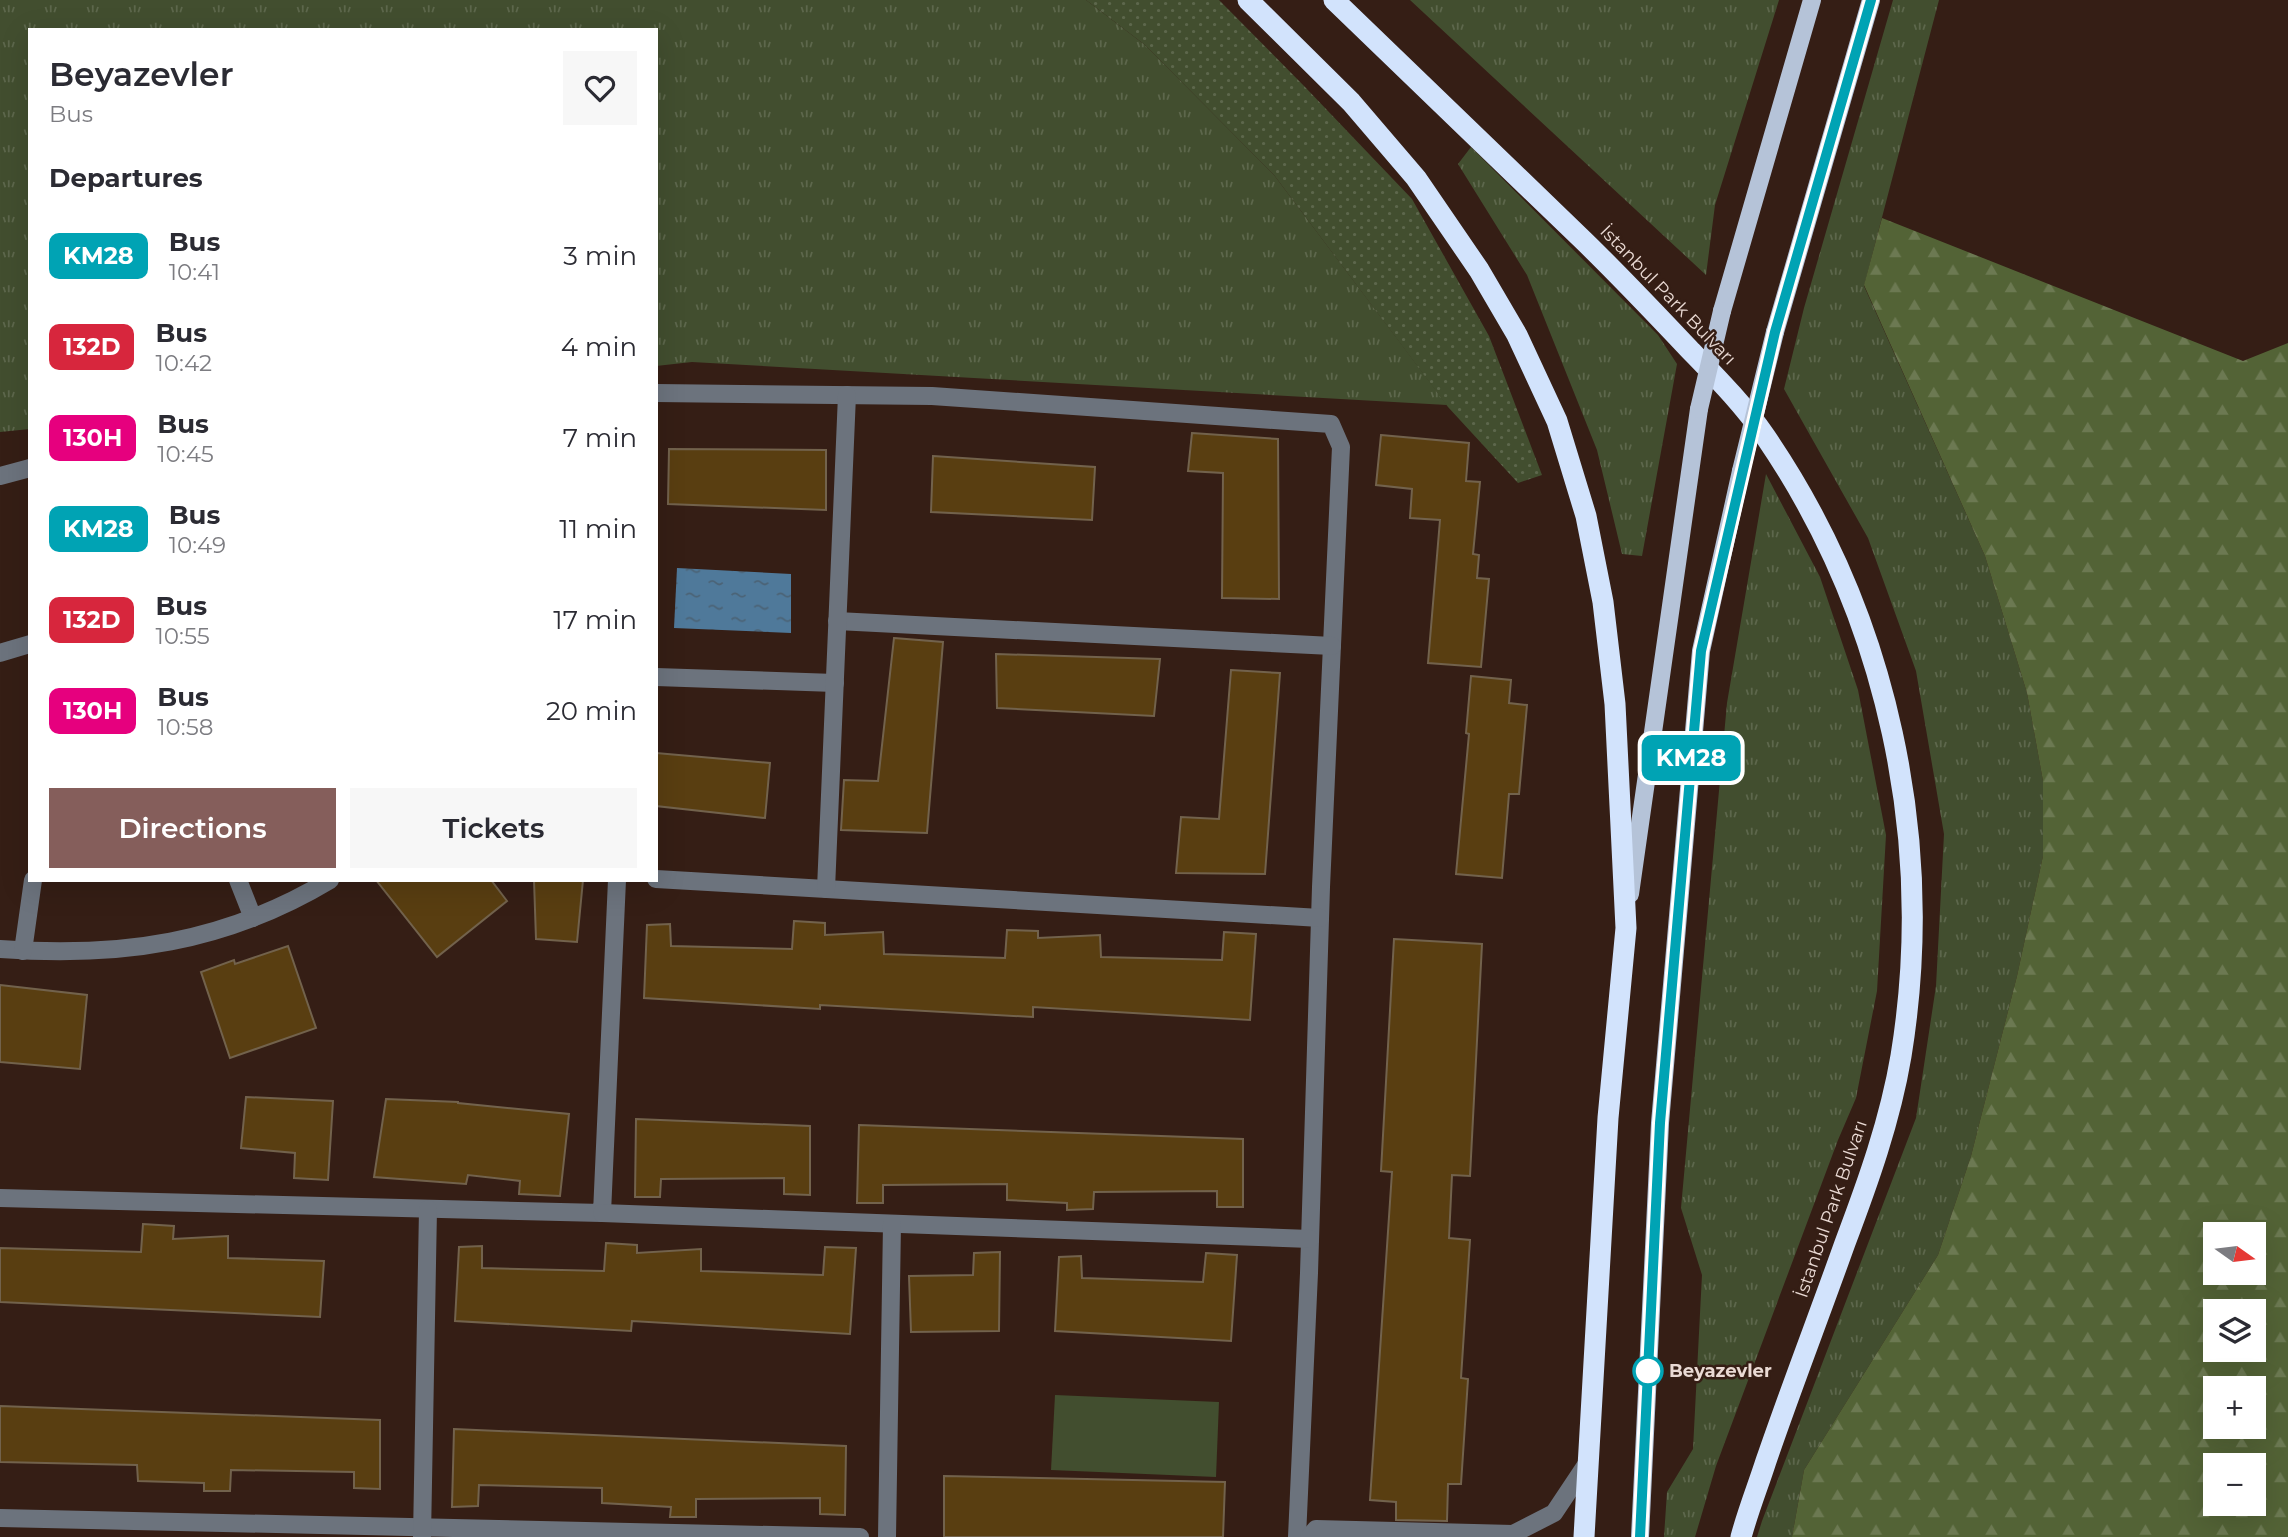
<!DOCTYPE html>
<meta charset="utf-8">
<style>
body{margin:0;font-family:Montserrat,sans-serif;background:#f7f7f7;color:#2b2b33;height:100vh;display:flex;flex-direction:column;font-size:26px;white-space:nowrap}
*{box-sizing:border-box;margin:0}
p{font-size:23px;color:#7c7c81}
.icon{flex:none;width:38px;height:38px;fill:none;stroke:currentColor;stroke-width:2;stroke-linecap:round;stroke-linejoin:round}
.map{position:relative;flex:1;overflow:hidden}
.side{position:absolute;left:28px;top:28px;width:630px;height:854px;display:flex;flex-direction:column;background:#fff;border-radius:0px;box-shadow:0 7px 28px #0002}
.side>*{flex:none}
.badge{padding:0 14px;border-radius:10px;font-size:24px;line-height:46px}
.needle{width:46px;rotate:104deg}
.buttons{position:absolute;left:2203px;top:1222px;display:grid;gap:14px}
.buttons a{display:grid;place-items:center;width:63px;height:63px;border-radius:0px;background:#fff;box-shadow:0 7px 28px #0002;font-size:35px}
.map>.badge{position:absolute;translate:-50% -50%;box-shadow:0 0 0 4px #fff}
h2{padding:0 21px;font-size:26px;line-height:63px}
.round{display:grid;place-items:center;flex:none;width:74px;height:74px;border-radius:0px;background:#f7f7f7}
.overview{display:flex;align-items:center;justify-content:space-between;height:119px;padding:0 21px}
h1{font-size:33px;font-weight:600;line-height:52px}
.primary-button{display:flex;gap:14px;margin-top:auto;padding:14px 21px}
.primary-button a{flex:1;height:80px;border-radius:0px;background:#855e5b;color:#fff;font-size:28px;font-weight:600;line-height:80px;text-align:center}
.primary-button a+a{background:#f7f7f7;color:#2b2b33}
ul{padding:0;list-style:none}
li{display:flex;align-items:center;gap:21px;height:91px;padding:0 21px}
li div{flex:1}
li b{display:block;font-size:26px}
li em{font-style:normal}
li .badge{min-width:77px;font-weight:700;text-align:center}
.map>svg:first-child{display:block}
.grass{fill:url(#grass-tufts)}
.forest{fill:url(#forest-firs);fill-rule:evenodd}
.garden{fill:url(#garden-dots)}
.pitch{fill:#424e2f}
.water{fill:url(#water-ripples)}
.building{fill:#593e11;stroke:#72624c;stroke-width:2}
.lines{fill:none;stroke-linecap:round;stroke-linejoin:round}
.minor{stroke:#6c737d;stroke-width:18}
.major{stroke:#b5c3d8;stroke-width:18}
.highway{stroke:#d2e3fc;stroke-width:21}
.major-bridge{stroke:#b5c3d8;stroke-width:18}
.line-casing{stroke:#fff;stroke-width:16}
.line{stroke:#00a3b4;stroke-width:10}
.stop-dot{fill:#fff;stroke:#00a3b4;stroke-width:3.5}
.labels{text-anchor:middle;stroke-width:5;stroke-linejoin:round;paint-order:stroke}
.street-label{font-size:18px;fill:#eadad4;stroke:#351e15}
.stop-label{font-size:18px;font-weight:bold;fill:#eadad4;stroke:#351e15;text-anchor:start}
</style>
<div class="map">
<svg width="2288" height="1537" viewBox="0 0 2288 1537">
<defs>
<pattern id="grass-tufts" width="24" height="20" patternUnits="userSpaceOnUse" patternTransform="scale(1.75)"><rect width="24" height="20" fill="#424e2f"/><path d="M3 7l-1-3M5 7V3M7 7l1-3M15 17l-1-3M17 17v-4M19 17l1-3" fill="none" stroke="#5d674c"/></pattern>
<pattern id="forest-firs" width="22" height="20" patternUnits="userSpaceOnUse" patternTransform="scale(1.75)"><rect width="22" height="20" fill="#536336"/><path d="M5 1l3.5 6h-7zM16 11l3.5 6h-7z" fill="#6c7952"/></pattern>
<pattern id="garden-dots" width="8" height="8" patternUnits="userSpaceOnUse" patternTransform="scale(1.75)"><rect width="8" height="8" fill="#424e2f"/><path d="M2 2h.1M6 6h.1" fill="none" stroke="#5d674c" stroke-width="1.8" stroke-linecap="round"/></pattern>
<pattern id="water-ripples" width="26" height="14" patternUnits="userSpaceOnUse" patternTransform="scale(1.75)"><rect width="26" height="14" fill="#4f799a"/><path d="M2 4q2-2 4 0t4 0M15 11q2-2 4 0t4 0" fill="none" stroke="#4b6376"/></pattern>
</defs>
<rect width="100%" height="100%" fill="#351e15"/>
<g class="grass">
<path d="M0 0H1086L1145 45 1274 175 1447 405 692 362 656 366V30H30V429L0 432Z"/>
<path d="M1410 0H1779L1715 205 1706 275Z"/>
<path d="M1893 0H1939L1864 286 1985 556 2027 693 2043 781V856L2017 976 1971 1156 1938 1255 1804 1470 1792 1537H1757L1762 1521 1916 1118 1936 986 1944 834 1916 671 1868 538 1784 389 1804 308Z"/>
<path d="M1471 147 1658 335 1677 364 1642 556 1622 554 1597 450 1527 275 1458 164Z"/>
<path d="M1766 474 1820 577 1858 690 1886 835 1877 991 1856 1098 1838 1140 1716 1466 1695 1537H1664L1667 1492 1693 1449 1702 1275 1681 1208 1727 703Z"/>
</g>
<path class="forest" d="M1882 218 2243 361 2288 343V1537H1792L1804 1470 1938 1255 1971 1156 2017 976 2043 856V781L2027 693 1985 556 1864 285ZM2216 1234H2254V1272H2216ZM2216 1311H2254V1349H2216ZM2216 1388H2254V1426H2216ZM2216 1465H2254V1503H2216Z"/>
<path class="garden" d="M1086 0H1219L1305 87 1412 199 1489 336 1542 475 1518 483 1448 407 1274 175 1145 45Z"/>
<path class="pitch" d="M1055 1395 1219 1402 1216 1477 1051 1470Z"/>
<path class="water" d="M677 568 791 574V633L674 628Z"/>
<g class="building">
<path d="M1192 433 1278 439 1279 599 1222 598 1223 473 1188 471Z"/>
<path d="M1381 435 1469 443 1466 481 1480 482 1473 554 1479 555 1477 578 1489 579 1481 667 1428 663 1440 520 1410 518 1412 489 1376 485Z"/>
<path d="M669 449 826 450V510L668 504Z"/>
<path d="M933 456 1095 467 1092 520 931 512Z"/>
<path d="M894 638 943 642 927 833 841 830 844 780 878 781Z"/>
<path d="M996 654 1160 659 1154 716 997 708Z"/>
<path d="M1231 670 1280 673 1265 874 1176 873 1181 817 1219 819Z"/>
<path d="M1471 676 1511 680 1509 703 1527 705 1519 794H1509L1502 878 1456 874 1469 734 1466 733Z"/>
<path d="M656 753 770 763 765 818 656 806Z"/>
<path d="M376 880H491L507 901 437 957Z"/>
<path d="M534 880H583L577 942 536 939Z"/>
<path d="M794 921 825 923V935L883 932 884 954 1005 958 1007 930 1038 931V938L1100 935 1101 957 1222 960 1224 932 1256 934 1250 1020 1033 1007V1017L820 1005V1009L644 998 647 925 670 924 671 946 792 949Z"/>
<path d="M1394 939 1482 944 1470 1176 1452 1175 1449 1238 1470 1240 1461 1378 1468 1379 1461 1484H1448L1447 1521 1396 1520V1502L1370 1500 1392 1172 1381 1171Z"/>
<path d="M288 946 316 1028 230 1058 201 972 234 960 235 964Z"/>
<path d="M0 985 87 995 80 1069 0 1062Z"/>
<path d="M246 1097 333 1101 328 1180 294 1178 295 1153 241 1148Z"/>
<path d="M386 1099 458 1102V1103L569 1114 560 1196 519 1194 520 1181 468 1175 466 1184 374 1177Z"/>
<path d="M636 1119 810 1126V1195L784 1194V1178L661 1179 660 1197H635Z"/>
<path d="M859 1125 1243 1139V1207H1217V1191L1094 1192 1093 1209 1067 1210V1203L1007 1200V1184L883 1185V1203H857Z"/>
<path d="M143 1224 174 1226 173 1239 228 1236V1258L324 1261 320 1317 0 1302V1248L141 1252Z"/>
<path d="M606 1243 637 1245V1253L701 1249V1271L823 1275 825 1247 856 1248 850 1334 632 1321 631 1331 455 1321 459 1247 482 1246V1268L604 1271Z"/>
<path d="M1000 1252 999 1331 911 1332 909 1276 973 1275 974 1253Z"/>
<path d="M1206 1253 1237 1255 1231 1341 1055 1331 1059 1257 1081 1256 1082 1278 1203 1282Z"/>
<path d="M0 1406 380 1420V1489L354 1488V1472L231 1470 230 1491H204V1483L138 1481 137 1465 0 1462Z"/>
<path d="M454 1429 846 1446 845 1515 820 1514V1498L696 1499V1517H670L671 1507 602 1503V1488L479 1485 478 1506 452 1507Z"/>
<path d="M944 1476 1225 1482 1223 1537H944Z"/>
</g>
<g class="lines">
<g class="minor">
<path d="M656 393 932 396 1331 424 1341 447 1321 887 1309 1273 1297 1537"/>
<path d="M0 476 30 468"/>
<path d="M837 621 1332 646"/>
<path d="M0 653 30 644"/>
<path d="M656 677 835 683"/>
<path d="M656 879 1320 918"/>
<path d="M238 880 253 918"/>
<path d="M826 889 847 395"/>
<path d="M0 949C120 958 225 943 330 880"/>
<path d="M23 951 33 880"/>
<path d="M0 1198 602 1213 617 880"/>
<path d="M602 1213 1310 1239"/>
<path d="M0 1518 860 1537"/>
<path d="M422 1537 428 1209"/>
<path d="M887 1537 892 1224"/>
<path d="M1309 1537 1316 1529 1513 1534 1554 1513 1588 1462"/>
</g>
<g class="major">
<path d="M1722 311 1812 0"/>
<path d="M1775 332 1871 0"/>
<path d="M1630 894 1699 409"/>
<path d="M1640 1537 1660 1123 1701 651 1741 471"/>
</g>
<g class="highway">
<path d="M1248 0 1351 102 1416 178 1479 270 1517 335 1557 421 1586 516 1603 602 1615 704 1626 928 1608 1118 1584 1537"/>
<path d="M1334 0C1417 80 1500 161 1584 241 1620 276 1655 313 1689 349 1716 377 1743 404 1765 436 1888 616 1936 841 1901 1056 1890 1121 1868 1182 1845 1243 1819 1316 1791 1388 1766 1461 1758 1486 1748 1511 1741 1537"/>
</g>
<g class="major-bridge">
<path d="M1699 409 1722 311"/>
<path d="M1741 471 1775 332"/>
</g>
</g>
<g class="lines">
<g class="line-casing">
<path id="line" d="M1640 1537 1660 1123 1701 651 1775 332 1871 0"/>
</g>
<use href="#line" class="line"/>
</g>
<circle class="stop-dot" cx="1648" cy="1371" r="14"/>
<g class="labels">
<g class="street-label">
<text transform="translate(1668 295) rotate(46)" y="6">İstanbul Park Bulvarı</text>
<text transform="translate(1831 1209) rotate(-71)" y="6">İstanbul Park Bulvarı</text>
</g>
<g class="stop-label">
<text x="1669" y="1377">Beyazevler</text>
</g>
</g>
</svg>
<div class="buttons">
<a><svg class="needle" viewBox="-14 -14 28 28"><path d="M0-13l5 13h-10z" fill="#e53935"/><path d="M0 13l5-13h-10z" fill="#7c7c81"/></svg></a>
<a><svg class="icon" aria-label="layers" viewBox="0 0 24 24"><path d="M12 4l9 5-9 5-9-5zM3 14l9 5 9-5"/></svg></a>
<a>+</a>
<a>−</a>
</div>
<b class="badge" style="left:1691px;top:758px;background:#00a3b4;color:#fff">KM28</b>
<section class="side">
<div class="overview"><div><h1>Beyazevler</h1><p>Bus</p></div><a class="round"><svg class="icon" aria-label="heart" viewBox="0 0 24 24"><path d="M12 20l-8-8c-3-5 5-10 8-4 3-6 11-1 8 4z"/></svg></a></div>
<h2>Departures</h2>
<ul>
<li><span class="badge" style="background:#00a3b4;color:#fff">KM28</span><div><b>Bus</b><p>10:41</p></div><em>3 min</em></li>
<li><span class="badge" style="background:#d7263d;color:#fff">132D</span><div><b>Bus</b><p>10:42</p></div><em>4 min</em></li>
<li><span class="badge" style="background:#e6007e;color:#fff">130H</span><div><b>Bus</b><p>10:45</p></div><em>7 min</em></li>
<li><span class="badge" style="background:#00a3b4;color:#fff">KM28</span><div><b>Bus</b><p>10:49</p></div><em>11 min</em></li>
<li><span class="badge" style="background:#d7263d;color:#fff">132D</span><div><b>Bus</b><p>10:55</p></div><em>17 min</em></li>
<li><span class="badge" style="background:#e6007e;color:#fff">130H</span><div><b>Bus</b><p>10:58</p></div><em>20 min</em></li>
</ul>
<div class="primary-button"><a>Directions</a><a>Tickets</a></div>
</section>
</div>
